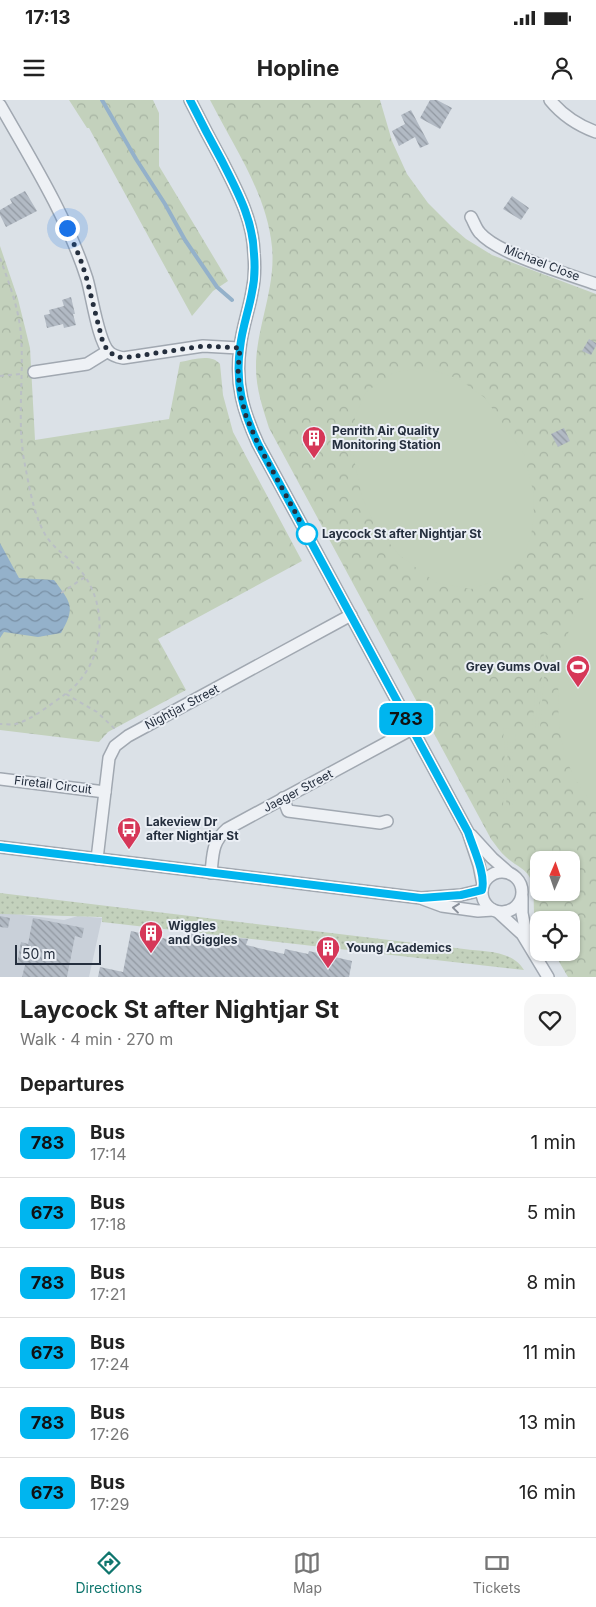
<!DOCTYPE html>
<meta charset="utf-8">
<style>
body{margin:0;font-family:Inter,sans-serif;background:#f6f6f6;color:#222;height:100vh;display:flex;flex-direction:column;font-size:19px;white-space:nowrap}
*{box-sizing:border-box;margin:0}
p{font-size:16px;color:#767676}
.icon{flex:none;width:28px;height:28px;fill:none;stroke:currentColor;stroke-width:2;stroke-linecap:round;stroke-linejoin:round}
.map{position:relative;height:877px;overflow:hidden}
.panel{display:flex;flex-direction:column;background:#fff;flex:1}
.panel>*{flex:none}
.badge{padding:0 10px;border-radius:8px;font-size:18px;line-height:32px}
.needle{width:32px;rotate:2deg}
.controls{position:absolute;left:530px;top:751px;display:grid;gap:10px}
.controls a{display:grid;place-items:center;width:50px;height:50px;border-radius:10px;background:#fff;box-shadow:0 1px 4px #0004;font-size:25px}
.scale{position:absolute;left:15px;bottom:12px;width:86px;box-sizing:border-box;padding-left:5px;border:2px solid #252f3e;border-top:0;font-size:14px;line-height:18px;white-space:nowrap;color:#252f3e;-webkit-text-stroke:4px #ebeff5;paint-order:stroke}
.you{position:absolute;width:25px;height:25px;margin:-12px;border:4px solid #fff;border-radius:50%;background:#1a73e8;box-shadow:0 0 0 8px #1a73e833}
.map>.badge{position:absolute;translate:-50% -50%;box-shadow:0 0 0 2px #fff}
h2{padding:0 20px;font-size:19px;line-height:45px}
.round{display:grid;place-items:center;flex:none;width:52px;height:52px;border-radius:15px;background:#f6f6f6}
.summary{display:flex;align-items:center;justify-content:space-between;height:85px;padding:0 20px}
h1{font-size:24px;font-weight:700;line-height:38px}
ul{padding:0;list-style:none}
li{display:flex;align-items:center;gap:15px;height:70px;padding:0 20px;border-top:1px solid #e0e0e0}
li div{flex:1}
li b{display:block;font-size:19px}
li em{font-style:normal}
li .badge{min-width:55px;font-weight:700;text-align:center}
.status{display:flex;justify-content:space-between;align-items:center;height:35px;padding:0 25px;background:#fff;direction:ltr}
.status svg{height:14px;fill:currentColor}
header{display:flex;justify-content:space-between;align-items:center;height:65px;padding:0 20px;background:#fff;font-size:22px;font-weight:700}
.dock{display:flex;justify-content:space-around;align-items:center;height:70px;border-top:1px solid #e0e0e0;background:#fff;font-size:14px;color:#767676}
.dock a{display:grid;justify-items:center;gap:2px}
.dock .selected{color:#0f766e}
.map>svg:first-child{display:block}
.built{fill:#c9d0d9}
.grass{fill:url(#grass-dots)}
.forest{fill:url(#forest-crowns);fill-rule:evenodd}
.pitch{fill:#c3d1bc}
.water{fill:url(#water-waves)}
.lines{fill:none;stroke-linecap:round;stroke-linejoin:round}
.stream{stroke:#94b1ca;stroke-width:4}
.building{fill:url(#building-back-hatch)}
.minor-casing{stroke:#a1a8b1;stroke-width:14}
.path{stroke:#babfc5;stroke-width:2;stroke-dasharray:4 4;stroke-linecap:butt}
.minor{stroke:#eef1f5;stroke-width:11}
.oneway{stroke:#8a909a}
.line-casing{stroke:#fff;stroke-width:11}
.line{stroke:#00b5ef;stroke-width:8}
.walk{stroke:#252f3e;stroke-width:5;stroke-dasharray:0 9}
.stop-dot{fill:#fff;stroke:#00b5ef;stroke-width:2.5}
.labels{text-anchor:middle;stroke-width:4;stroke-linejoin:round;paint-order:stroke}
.street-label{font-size:12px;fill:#252f3e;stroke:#ebeff5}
.poi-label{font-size:12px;font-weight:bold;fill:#252f3e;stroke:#ebeff5;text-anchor:start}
.stop-label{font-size:12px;font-weight:bold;fill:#252f3e;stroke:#ebeff5;text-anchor:start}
</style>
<div class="status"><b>17:13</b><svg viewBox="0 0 49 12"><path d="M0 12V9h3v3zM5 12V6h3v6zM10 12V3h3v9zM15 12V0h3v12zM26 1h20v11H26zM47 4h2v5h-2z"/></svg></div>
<header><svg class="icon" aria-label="menu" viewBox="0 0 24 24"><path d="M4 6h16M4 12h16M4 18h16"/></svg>Hopline<svg class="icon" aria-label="person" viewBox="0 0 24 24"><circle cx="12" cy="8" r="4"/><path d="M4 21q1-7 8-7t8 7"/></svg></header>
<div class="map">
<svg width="596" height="877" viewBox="0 0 596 877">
<defs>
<pattern id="grass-dots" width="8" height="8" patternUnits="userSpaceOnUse" patternTransform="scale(1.25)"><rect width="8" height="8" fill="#c3d1bc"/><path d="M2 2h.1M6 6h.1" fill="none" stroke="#a7b4a3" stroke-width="1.8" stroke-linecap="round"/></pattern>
<pattern id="forest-crowns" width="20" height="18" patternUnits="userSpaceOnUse" patternTransform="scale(1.25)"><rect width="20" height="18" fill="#c3d1bc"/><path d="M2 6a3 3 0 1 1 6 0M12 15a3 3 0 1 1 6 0" fill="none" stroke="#a7b4a3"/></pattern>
<pattern id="water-waves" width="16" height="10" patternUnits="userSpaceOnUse" patternTransform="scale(1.25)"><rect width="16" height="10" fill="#94b1ca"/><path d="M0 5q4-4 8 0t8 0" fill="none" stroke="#7990a5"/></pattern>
<pattern id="building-back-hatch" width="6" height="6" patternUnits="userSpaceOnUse" patternTransform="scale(1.25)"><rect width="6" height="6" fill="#b2bac4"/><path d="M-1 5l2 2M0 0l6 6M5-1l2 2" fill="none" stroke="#9198a1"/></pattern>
</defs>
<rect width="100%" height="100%" fill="#dbe1e7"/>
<path class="built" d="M0 812 64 820 78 816 102 818 89 877H0Z"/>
<path class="grass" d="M0 793 464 849C485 852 512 850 524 870L102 822V817L0 814Z"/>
<g class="forest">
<path d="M69 0H153L159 13V66L228 181 213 191 192 216 89 28H87Z"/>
<path d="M210 0H380L392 41 407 74 428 103 452 127 466 139 492 155 596 194V877H568L554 853 571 852V820H539V830C530 814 537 797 531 780 526 768 515 766 506 757 500 752 496 745 491 739L269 328C263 309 256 289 256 268 256 227 276 189 272 147 267 94 234 47 210 0ZM539 760H571V792H539Z"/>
<path d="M0 146 18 199 30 248 35 340 169 319 180 262C192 260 211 253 220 264L223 295 233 332 302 461 158 539 186 590 108 632 99 642 0 630Z"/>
</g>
<g class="pitch">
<path d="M424 267 459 279 485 298 524 354 533 391 534 416 531 436 523 458 500 479 471 489 437 483 400 456 375 426 362 397 353 354 355 316 366 292 393 273Z"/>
<path d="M596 478V706C585 695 576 683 570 668 553 628 555 566 571 525 578 508 586 493 596 478Z"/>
<path d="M538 534 550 535 549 551 546 552 540 629H538L544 551H541L535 629H532L539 551 537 550Z"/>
<path d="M504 628 516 629 515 641H513L512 709H510L511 641H508L506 709H503L505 641 503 640Z"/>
</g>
<path class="water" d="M0 443 19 478 54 480C71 503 76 507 61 533L38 537 4 532 0 538Z"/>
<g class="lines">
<path class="stream" d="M102 0 136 59 165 104 185 140 217 187 232 200"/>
</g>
<g class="building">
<path d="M430 0H437L452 8 440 29 420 18Z"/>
<path d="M411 10 429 44 420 48 415 37 399 46 392 31 405 24 401 15Z"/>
<path d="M25 91 37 111 6 127 0 115V110L12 103 10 99Z"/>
<path d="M512 96 529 108 521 120 503 109Z"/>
<path d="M71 197 75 214H73L76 225 64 228 63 224 47 228 44 215 50 214 49 210 64 206 62 200Z"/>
<path d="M589 239 596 243V246L591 255 582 251Z"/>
<path d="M564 328 570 341 558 347 551 334Z"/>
<path d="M0 816 10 818 8 828 0 827Z"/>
<path d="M33 818 84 828 82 838 75 836 67 877H22L25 865 17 864 21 842 28 844Z"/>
<path d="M131 831 185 843 187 833 248 839 246 845 284 854 285 849 308 854 309 851 352 861 349 877H98L100 867 123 872Z"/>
</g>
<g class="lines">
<g class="minor-casing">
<g id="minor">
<path d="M190 0C200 20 211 41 222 61 237 91 253 119 254 154 255 166 255 179 252 192 249 210 242 228 240 248 235 284 243 311 258 344L468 732 479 765 483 785"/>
<path d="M550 0C563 16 577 25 596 32"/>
<path d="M0 5C32 61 67 117 87 179 92 196 98 241 109 252 113 256 118 257 123 258L203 246 239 248"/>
<path d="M471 117C474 122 476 129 480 133 498 154 568 174 596 184"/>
<path d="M34 272 87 264 108 251"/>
<path d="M0 679 105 692"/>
<path d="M283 698 288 711 380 723 387 721"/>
<path d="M471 735 492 758 509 773"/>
<path d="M0 747 421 798 461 795 482 790"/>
<path d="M97 759 109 658 115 646 128 636 351 515"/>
<circle cx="502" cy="792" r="20"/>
<path d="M211 773C213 754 212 742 227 729L412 629"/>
<path d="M522 797V813L527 838"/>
<path d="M423 799 442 806 478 811 493 810"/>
<path d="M498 812 522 834 548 877"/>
</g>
</g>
<g class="path">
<path d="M0 158C9 183 19 209 21 235 24 277 17 319 24 360 29 385 33 414 46 436 55 450 71 459 81 471 111 509 104 567 64 595 51 604 30 621 15 624 11 625 5 624 0 624"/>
<path d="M0 276 20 274"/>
<path d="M61 493 85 477"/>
<path d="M66 594 97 612 117 631"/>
</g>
<use href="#minor" class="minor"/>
</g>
<defs><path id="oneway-chevron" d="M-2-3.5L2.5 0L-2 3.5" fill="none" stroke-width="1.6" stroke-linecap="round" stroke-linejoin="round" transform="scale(1.25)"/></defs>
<use class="oneway" href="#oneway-chevron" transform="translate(456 808) rotate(-173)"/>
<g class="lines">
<g class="line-casing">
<path id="line" d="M0 747 421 798 461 795 482 790C486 774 473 748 468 732L258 344C243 311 235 284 240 248 242 228 249 210 252 192 255 179 255 166 254 154 253 119 237 91 222 61 211 41 200 20 190 0"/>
</g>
<use href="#line" class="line"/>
<path class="walk" d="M67 128 80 158 86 176 103 243C108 252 112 255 123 258L203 246 240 248 238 270 240 293 246 316 258 344 307 434"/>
</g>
<defs>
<g id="building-pin" transform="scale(1.25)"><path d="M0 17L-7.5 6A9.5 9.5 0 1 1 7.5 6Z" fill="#d63758" stroke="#ebeff5"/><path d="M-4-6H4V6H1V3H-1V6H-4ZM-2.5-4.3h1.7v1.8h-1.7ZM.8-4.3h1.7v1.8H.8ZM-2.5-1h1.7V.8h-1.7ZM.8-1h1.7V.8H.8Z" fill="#fff"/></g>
<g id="stadium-pin" transform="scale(1.25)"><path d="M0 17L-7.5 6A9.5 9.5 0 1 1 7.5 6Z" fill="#d63758" stroke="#ebeff5"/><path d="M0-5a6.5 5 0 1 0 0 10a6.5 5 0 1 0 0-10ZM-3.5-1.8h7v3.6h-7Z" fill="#fff"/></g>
<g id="bus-pin" transform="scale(1.25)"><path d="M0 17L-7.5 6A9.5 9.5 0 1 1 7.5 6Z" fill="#d63758" stroke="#ebeff5"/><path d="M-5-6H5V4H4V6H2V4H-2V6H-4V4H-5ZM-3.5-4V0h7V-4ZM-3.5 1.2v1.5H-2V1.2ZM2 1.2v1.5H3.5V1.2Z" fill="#fff"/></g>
</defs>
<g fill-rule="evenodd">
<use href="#building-pin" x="314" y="338"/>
<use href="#stadium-pin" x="578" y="567"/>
<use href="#bus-pin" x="129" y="729"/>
<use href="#building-pin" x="151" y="833"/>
<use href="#building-pin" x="328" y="848"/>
</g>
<circle class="stop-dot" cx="307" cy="434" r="10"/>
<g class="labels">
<g class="street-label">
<text transform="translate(542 163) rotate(21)" y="4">Michael Close</text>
<text transform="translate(182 607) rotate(-28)" y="4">Nightjar Street</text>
<text transform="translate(53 685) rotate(7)" y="4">Firetail Circuit</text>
<text transform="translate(298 691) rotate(-28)" y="4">Jaeger Street</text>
</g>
<g class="poi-label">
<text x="332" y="335">Penrith Air Quality<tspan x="332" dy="14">Monitoring Station</tspan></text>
<text x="560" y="571" text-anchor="end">Grey Gums Oval</text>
<text x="146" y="726">Lakeview Dr<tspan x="146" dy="14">after Nightjar St</tspan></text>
<text x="168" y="830">Wiggles<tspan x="168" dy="14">and Giggles</tspan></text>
<text x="346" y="852">Young Academics</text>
</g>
<g class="stop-label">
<text x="322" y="438">Laycock St after Nightjar St</text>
</g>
</g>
</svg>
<div class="controls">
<a><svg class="needle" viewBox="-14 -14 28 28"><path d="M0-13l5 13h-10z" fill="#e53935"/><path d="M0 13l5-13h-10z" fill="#767676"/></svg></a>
<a><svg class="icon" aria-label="locate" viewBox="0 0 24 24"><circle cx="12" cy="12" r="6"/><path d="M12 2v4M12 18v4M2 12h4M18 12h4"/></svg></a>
</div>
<div class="scale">50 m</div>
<div class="you" style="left:67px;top:128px"></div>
<b class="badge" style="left:406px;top:619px;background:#00b5ef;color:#111">783</b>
</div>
<section class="panel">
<div class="summary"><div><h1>Laycock St after Nightjar St</h1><p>Walk · 4 min · 270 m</p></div><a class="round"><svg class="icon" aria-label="heart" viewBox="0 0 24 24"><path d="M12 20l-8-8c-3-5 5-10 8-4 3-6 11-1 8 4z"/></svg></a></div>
<h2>Departures</h2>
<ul>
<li><span class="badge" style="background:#00b5ef;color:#111">783</span><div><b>Bus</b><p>17:14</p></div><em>1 min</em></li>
<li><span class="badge" style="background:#00b5ef;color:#111">673</span><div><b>Bus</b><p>17:18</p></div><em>5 min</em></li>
<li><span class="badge" style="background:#00b5ef;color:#111">783</span><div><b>Bus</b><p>17:21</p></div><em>8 min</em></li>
<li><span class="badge" style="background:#00b5ef;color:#111">673</span><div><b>Bus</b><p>17:24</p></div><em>11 min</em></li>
<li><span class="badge" style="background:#00b5ef;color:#111">783</span><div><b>Bus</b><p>17:26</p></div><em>13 min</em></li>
<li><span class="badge" style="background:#00b5ef;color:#111">673</span><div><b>Bus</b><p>17:29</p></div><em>16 min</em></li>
</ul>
</section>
<nav class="dock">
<a class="selected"><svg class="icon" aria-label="directions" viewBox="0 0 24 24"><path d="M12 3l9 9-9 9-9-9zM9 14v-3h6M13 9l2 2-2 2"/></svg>Directions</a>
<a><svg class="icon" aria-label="map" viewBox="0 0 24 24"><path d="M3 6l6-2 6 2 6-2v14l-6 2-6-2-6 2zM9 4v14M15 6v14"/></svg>Map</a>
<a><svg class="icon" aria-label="tickets" viewBox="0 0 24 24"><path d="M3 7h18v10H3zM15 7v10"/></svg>Tickets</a>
</nav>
